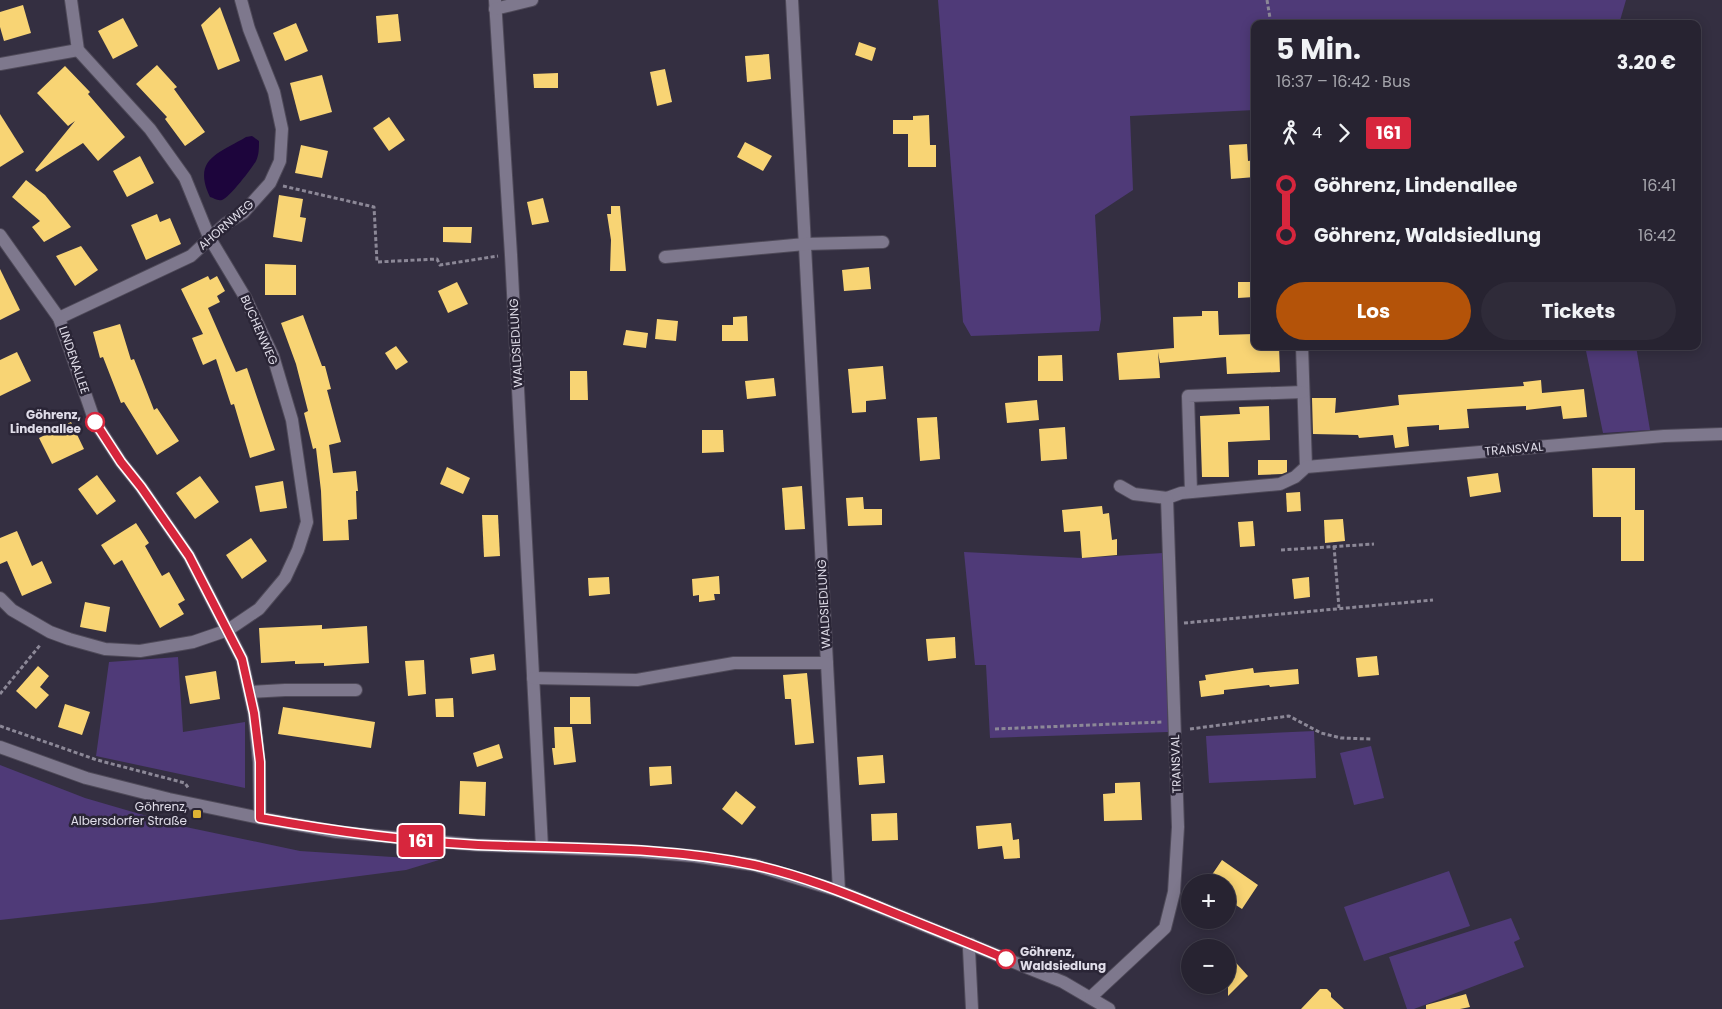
<!DOCTYPE html>
<html lang="de">
<meta charset="utf-8">
<style>
body{margin:0;font-family:Poppins,sans-serif;background:#2f2b39;color:#f1f3f6;height:100vh;display:flex;flex-direction:column;font-size:19px;white-space:nowrap}
*{box-sizing:border-box;margin:0}
p{font-size:16px;color:#a4a4ab}
.icon{flex:none;width:28px;height:28px;fill:none;stroke:currentColor;stroke-width:2;stroke-linecap:round;stroke-linejoin:round}
.map{position:relative;flex:1;overflow:hidden}
.sheet{position:absolute;left:1251px;top:20px;width:450px;height:330px;display:flex;flex-direction:column;background:#272331;border-radius:10px;box-shadow:0 2px 12px #0003,0 0 0 1px #43404d}
.sheet>*{flex:none}
.badge{padding:0 10px;border-radius:4px;font-size:18px;line-height:32px}
.fabs{position:absolute;left:1181px;top:874px;display:grid;gap:10px}
.fabs a{display:grid;place-items:center;width:55px;height:55px;border-radius:50%;background:#272331;box-shadow:0 2px 12px #0003,0 0 0 1px #43404d;font-size:25px}
.map>.badge{position:absolute;translate:-50% -50%;box-shadow:0 0 0 2px #fff}
.legs{display:flex;align-items:center;gap:8px;height:55px;padding:0 25px;font-size:16px}
.legs p{margin-inline-start:auto}
.summary{display:flex;align-items:center;justify-content:space-between;height:85px;padding:0 25px}
h1{font-size:28px;font-weight:700;line-height:38px}
.button{display:flex;gap:10px;margin-top:auto;padding:10px 25px}
.button a{flex:1;height:58px;border-radius:30px;background:#b45309;color:#fff;font-size:20px;font-weight:700;line-height:58px;text-align:center}
.button a+a{background:#2f2b39;color:#f1f3f6}
ul{padding:0 25px;list-style:none}
li{display:flex;align-items:center;gap:18px;height:50px;font-size:19px}
li i{display:grid;place-items:center;width:8px;height:100%;margin:0 6px;background:currentColor}
li i::after{content:'';width:12px;height:12px;margin:-6px;border:4px solid;border-radius:50%;background:#272331}
li p{margin-inline-start:auto}
li:first-child i{background:linear-gradient(#0000 50%,currentColor 0)}
li:last-child i{background:linear-gradient(currentColor 50%,#0000 0)}
.map>svg:first-child{display:block}
.green{fill:#4f3a78}
.water{fill:#1d053c}
.building{fill:#f8d474}
.lines{fill:none;stroke-linecap:round;stroke-linejoin:round}
.minor-casing{stroke:#4f4a59;stroke-width:14}
.path{stroke:#8c8897;stroke-width:3;stroke-dasharray:4 2.5;stroke-linecap:butt}
.minor{stroke:#7e788d;stroke-width:12}
.line-1-casing{stroke:#fff;stroke-width:11}
.line-1{stroke:#d7263d;stroke-width:8}
.stop-1-dot{fill:#fff;stroke:#d7263d;stroke-width:2.5}
.poi-dot{fill:#ddb133;stroke:#2a2536;stroke-width:2}
.labels{text-anchor:middle;stroke-width:5;stroke-linejoin:round;paint-order:stroke}
.street-label{font-size:12px;fill:#e0dde9;stroke:#2a2536}
.stop-label{font-size:12px;font-weight:bold;fill:#e0dde9;stroke:#2a2536;text-anchor:end}
.poi-label{font-size:12px;fill:#e0dde9;stroke:#2a2536;text-anchor:end}
</style>
<div class="map">
<svg width="1722" height="1009" viewBox="0 0 1722 1009">
<rect width="100%" height="100%" fill="#342f41"/>
<g class="green">
<path d="M938 0H1626L1619 24H1255V110L1130 116 1133 190 1095 215 1101 319 1099 331 971 336 963 322Z"/>
<path d="M1585 346H1636L1650 430 1603 433Z"/>
<path d="M964 552 1082 558 1163 553 1168 732 990 738 986 665H975Z"/>
<path d="M178 657 183 732 245 722V788L96 756 109 662Z"/>
<path d="M1314 731 1316 778 1209 783 1206 736Z"/>
<path d="M1371 746 1384 798 1354 805 1340 753Z"/>
<path d="M0 765 85 798 181 826 300 851 439 860 406 870 153 903 0 920Z"/>
<path d="M1449 871 1470 926 1364 961 1344 907Z"/>
<path d="M1511 918 1520 939 1514 942 1524 967 1414 1009H1407L1389 957Z"/>
</g>
<path class="water" d="M252 136 259 141C259 148 259 155 256 161 252 168 229 198 222 200 217 201 214 198 210 197 192 159 218 154 246 137Z"/>
<g class="building">
<path d="M23 5 31 33 4 41 0 27V12Z"/>
<path d="M220 7 240 61 218 70 201 25Z"/>
<path d="M398 14 401 41 378 43 376 16Z"/>
<path d="M123 18 138 46 113 59 98 31Z"/>
<path d="M296 23 308 51 285 61 273 33Z"/>
<path d="M859 42 876 48 872 61 855 55Z"/>
<path d="M769 54 771 79 747 82 745 56Z"/>
<path d="M157 65 177 87 174 89 205 132 185 146 165 119 167 117 136 84Z"/>
<path d="M65 66 90 92 88 94 125 137 98 161 83 143 37 172 35 170 75 121 68 126 37 93Z"/>
<path d="M665 69 672 102 657 106 650 72Z"/>
<path d="M558 73V88H534L533 74Z"/>
<path d="M322 75 332 112 300 121 290 83Z"/>
<path d="M0 114 24 152 0 167Z"/>
<path d="M929 115 930 145H936V167H908V134H893V120H913V116Z"/>
<path d="M389 117 405 140 389 151 373 128Z"/>
<path d="M745 142 772 156 763 171 737 157Z"/>
<path d="M1247 144 1248 161 1255 160V177L1231 179 1229 145Z"/>
<path d="M301 145 328 151 322 178 295 173Z"/>
<path d="M140 156 154 183 127 197 113 171Z"/>
<path d="M26 180 45 195 71 227 44 242 32 227 40 221 12 197Z"/>
<path d="M279 195 303 199 300 217 306 218 302 242 273 237Z"/>
<path d="M543 198 549 222 532 225 527 202Z"/>
<path d="M611 206H620L626 271H610L611 240 607 214H611Z"/>
<path d="M157 214 160 222 170 218 181 244 146 260 131 225Z"/>
<path d="M443 227H472L471 243 443 242Z"/>
<path d="M81 246 98 270 75 286 56 256Z"/>
<path d="M265 264 296 265V295H265Z"/>
<path d="M869 267 871 289 844 291 842 270Z"/>
<path d="M0 269 20 310 0 320Z"/>
<path d="M208 276 210 280 217 276 225 291 217 296 220 302 208 308 236 372 247 368 275 450 250 458 234 404 231 405 216 359 203 365 192 338 203 334 181 289Z"/>
<path d="M457 282 468 304 448 313 438 291Z"/>
<path d="M1238 282H1254V297L1238 298Z"/>
<path d="M1202 311H1218L1219 335 1255 334V346H1279L1280 372 1227 374 1226 357 1160 363 1158 352 1160 378 1119 380 1117 353 1174 348 1173 317 1202 316Z"/>
<path d="M303 315 322 366H325L331 389 327 390 341 442 329 445 333 473 356 471 358 491H356L357 519 348 520 349 540 323 541 321 491 316 448 313 449 304 413 308 411 296 364 281 323Z"/>
<path d="M747 316 748 341H722V325H733V317Z"/>
<path d="M657 319 678 321 676 341 655 339Z"/>
<path d="M120 324 131 360 134 359 154 410 157 408 179 441 157 455 124 402 121 403 103 357 100 358 93 332Z"/>
<path d="M626 330 648 333 646 348 623 345Z"/>
<path d="M396 346 408 362 396 370 385 353Z"/>
<path d="M17 352 31 381 0 396V360Z"/>
<path d="M1062 355 1063 381H1038V356Z"/>
<path d="M883 366 886 399 866 401V412L852 413 848 369Z"/>
<path d="M570 371H587L588 400H570Z"/>
<path d="M774 378 776 396 747 399 745 381Z"/>
<path d="M1541 380 1542 393 1584 389 1587 417 1563 419 1561 406 1526 410V406L1467 409 1469 428 1439 430V425L1407 427 1409 446 1395 448 1393 435 1359 438 1358 435 1313 434 1312 398H1336L1335 413 1399 405 1398 395 1524 386 1523 382Z"/>
<path d="M1037 400 1039 420 1007 423 1005 403Z"/>
<path d="M1269 406 1270 440 1228 442 1229 477H1202L1200 416 1240 414 1239 407Z"/>
<path d="M937 417 940 459 920 461 917 418Z"/>
<path d="M71 422 84 449 52 464 39 438Z"/>
<path d="M1065 427 1067 459 1041 461 1039 429Z"/>
<path d="M702 430H723L724 452 702 453Z"/>
<path d="M1258 460H1287V472L1282 474 1258 475Z"/>
<path d="M447 467 470 478 463 494 440 484Z"/>
<path d="M1592 468H1635V510H1644V561H1621V517H1593Z"/>
<path d="M1498 473 1501 492 1470 497 1467 477Z"/>
<path d="M97 475 116 501 97 515 78 489Z"/>
<path d="M200 476 219 502 195 519 176 493Z"/>
<path d="M283 481 287 508 260 512 255 486Z"/>
<path d="M802 486 805 529 785 530 782 488Z"/>
<path d="M1300 492 1301 511 1287 512 1286 493Z"/>
<path d="M863 497 864 509H882V525L848 526 846 498Z"/>
<path d="M1102 506 1103 514 1109 513 1112 540 1117 539V555L1082 558 1080 531 1064 532 1062 510Z"/>
<path d="M482 515H498L500 556 484 557Z"/>
<path d="M1343 519 1345 541 1325 543 1324 520Z"/>
<path d="M1253 521 1255 546 1240 547 1238 522Z"/>
<path d="M136 523 149 543 145 546 162 576 169 572 185 600 178 604 184 614 160 628 122 560 114 565 101 545Z"/>
<path d="M17 531 32 566 42 561 52 583 22 596 7 561 0 564V538Z"/>
<path d="M251 538 267 561 242 579 226 555Z"/>
<path d="M719 576 720 594H714L715 600 699 602V595L693 596 692 579Z"/>
<path d="M609 577 610 594 589 596 588 578Z"/>
<path d="M1309 577 1310 597 1294 599 1292 579Z"/>
<path d="M85 602 110 607 106 632 80 627Z"/>
<path d="M322 625V629L367 626 369 663 324 666V663L295 664V661L261 663 259 628Z"/>
<path d="M955 637 956 658 928 661 926 639Z"/>
<path d="M494 654 496 670 472 674 470 658Z"/>
<path d="M1377 656 1379 675 1358 677 1356 658Z"/>
<path d="M424 660 426 694 408 696 405 661Z"/>
<path d="M38 666 49 676 40 687 49 695 36 709 16 691Z"/>
<path d="M1253 668 1254 673 1298 669 1299 684 1270 687 1269 685 1224 690V694L1201 697 1199 681 1206 680 1205 675Z"/>
<path d="M216 671 220 699 190 704 185 676Z"/>
<path d="M807 673 814 743 795 745 791 699H785L783 675Z"/>
<path d="M570 697H590L591 724H570Z"/>
<path d="M453 698 454 717H436L435 699Z"/>
<path d="M65 704 90 712 82 735 58 727Z"/>
<path d="M283 707 375 722 371 748 278 734Z"/>
<path d="M554 727H572L576 762 554 765 552 748H555Z"/>
<path d="M499 744 503 758 477 767 473 753Z"/>
<path d="M883 755 885 783 859 785 857 757Z"/>
<path d="M671 766 672 784 650 786 649 767Z"/>
<path d="M460 781 486 782 485 816 459 814Z"/>
<path d="M1140 782 1142 820 1104 821 1103 794 1115 793V783Z"/>
<path d="M736 791 756 807 742 825 722 809Z"/>
<path d="M897 813 898 840 872 841 871 814Z"/>
<path d="M1011 823 1013 840 1019 839 1020 858 1004 859 1002 846 978 849 976 826Z"/>
<path d="M1222 860 1258 885 1242 909 1228 900V882H1207Z"/>
<path d="M1228 954 1248 976 1228 996Z"/>
<path d="M1320 989H1327L1331 993V997L1344 1009H1301Z"/>
<path d="M1466 994 1470 1007 1460 1009H1426V1005Z"/>
</g>
<g class="lines">
<g class="minor-casing">
<g id="minor">
<path d="M495 0 511 255 542 847"/>
<path d="M792 0 839 891"/>
<path d="M495 9 532 0"/>
<path d="M0 64 78 50"/>
<path d="M0 235 59 318 95 422 121 462 141 487 189 556 242 659 254 713 259 762 260 818"/>
<path d="M665 257 805 244 883 242"/>
<path d="M59 318 191 256 225 224 243 213 270 183 280 161 282 129 274 92 249 29 241 0"/>
<path d="M1302 346 1306 467"/>
<path d="M1120 486 1134 494 1167 498 1181 493 1280 484 1295 477 1306 467 1664 436 1722 434"/>
<path d="M1191 492 1188 396 1303 392"/>
<path d="M0 598 12 610 50 632 69 639 105 649 140 651 193 642 228 630 259 609 285 578 298 550 307 522 292 420 273 356 245 297 209 237 185 178 150 129 78 50 71 0"/>
<path d="M533 678 637 680 734 663H827"/>
<path d="M250 692 285 690H356"/>
<path d="M0 747 86 778 169 799 260 818 337 832 476 845 634 851 693 856 754 865 839 891 1063 982 1109 1009"/>
<path d="M971 944 969 949 972 1009"/>
<path d="M1091 997 1165 928 1174 892 1178 827 1167 498"/>
</g>
</g>
<g class="path">
<path d="M1267 0 1271 24"/>
<path d="M283 186 374 207 377 262 437 259 440 265 498 256"/>
<path d="M1334 546 1339 608"/>
<path d="M1281 550 1374 544"/>
<path d="M1184 623 1433 600"/>
<path d="M0 694 41 644"/>
<path d="M0 726 97 760 185 783 189 789"/>
<path d="M995 729 1162 722"/>
<path d="M1190 729 1289 716 1321 733 1341 738 1371 739"/>
</g>
<use href="#minor" class="minor"/>
</g>
<g class="lines">
<g class="line-1-casing">
<path id="line-1" d="M95 422 121 462 141 487 189 556 242 659 254 713 260 762V818C332 831 405 841 478 845 570 849 664 846 754 865 800 875 845 893 889 911 928 927 967 942 1006 959"/>
</g>
<use href="#line-1" class="line-1"/>
</g>
<g class="stop-1-dot">
<circle cx="95" cy="422" r="9"/>
<circle cx="1006" cy="959" r="9"/>
</g>
<rect class="poi-dot" x="192" y="809" width="10" height="10" rx="2.5"/>
<g class="labels">
<g class="street-label">
<text transform="translate(226 225) rotate(-41)" y="4">AHORNWEG</text>
<text transform="translate(259 330) rotate(66)" y="4">BUCHENWEG</text>
<text transform="translate(516 343) rotate(-93)" y="4">WALDSIEDLUNG</text>
<text transform="translate(74 360) rotate(71)" y="4">LINDENALLEE</text>
<text transform="translate(1514 449) rotate(-5)" y="4">TRANSVAL</text>
<text transform="translate(824 604) rotate(-93)" y="4">WALDSIEDLUNG</text>
<text transform="translate(1176 764) rotate(-92)" y="4">TRANSVAL</text>
</g>
<g class="stop-label">
<text x="81" y="419">Göhrenz,<tspan x="81" dy="14">Lindenallee</tspan></text>
<text x="1020" y="956" text-anchor="start">Göhrenz,<tspan x="1020" dy="14">Waldsiedlung</tspan></text>
</g>
<g class="poi-label">
<text x="187" y="811">Göhrenz,<tspan x="187" dy="14">Albersdorfer Straße</tspan></text>
</g>
</g>
</svg>
<div class="fabs">
<a>+</a>
<a>−</a>
</div>
<b class="badge" style="left:421px;top:841px;background:#d7263d;color:#fff">161</b>
<section class="sheet">
<div class="summary"><div><h1>5 Min.</h1><p>16:37 – 16:42 · Bus</p></div><b>3.20 €</b></div>
<div class="legs"><svg class="icon" aria-label="walk" viewBox="0 0 24 24"><circle cx="13" cy="4" r="2"/><path d="M13 8l-2 6 4 7M11 14l-3 7M7 12l3-4h3l4 4"/></svg>4<svg class="icon" aria-label="forward" viewBox="0 0 24 24"><path d="M9 5l7 7-7 7"/></svg><b class="badge" style="background:#d7263d;color:#fff">161</b></div>
<ul>
<li><i style="color:#d7263d"></i><b>Göhrenz, Lindenallee</b><p>16:41</p></li>
<li><i style="color:#d7263d"></i><b>Göhrenz, Waldsiedlung</b><p>16:42</p></li>
</ul>
<div class="button"><a>Los</a><a>Tickets</a></div>
</section>
</div>
